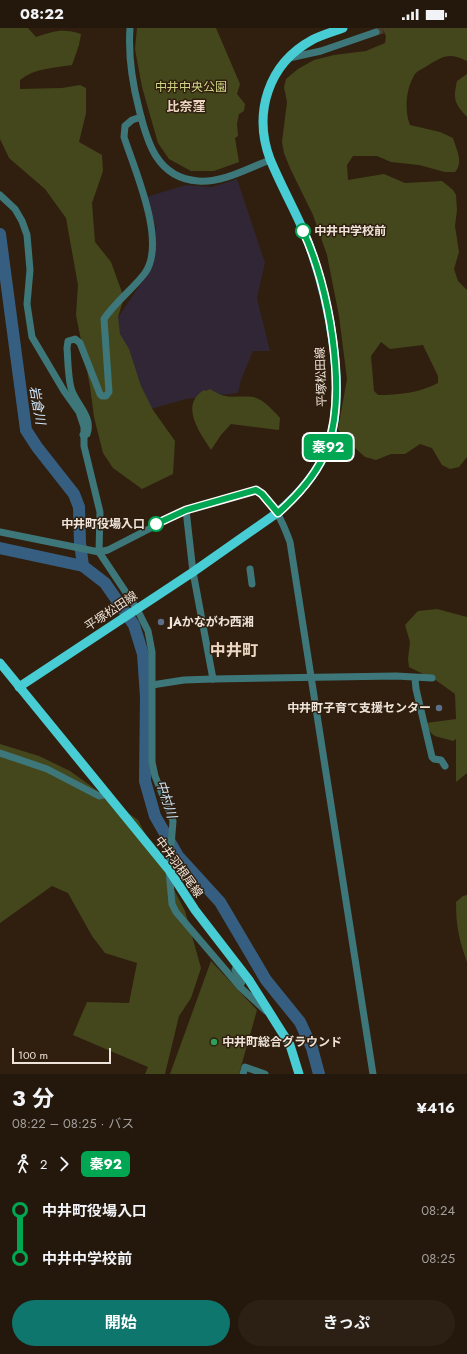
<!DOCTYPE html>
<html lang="ja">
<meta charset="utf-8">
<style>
body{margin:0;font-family:Jost,"Noto Sans JP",sans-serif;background:#2c2014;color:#f1f3f6;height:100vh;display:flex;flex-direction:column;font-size:15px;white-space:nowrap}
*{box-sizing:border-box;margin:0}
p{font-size:13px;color:#a39f9d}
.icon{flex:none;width:22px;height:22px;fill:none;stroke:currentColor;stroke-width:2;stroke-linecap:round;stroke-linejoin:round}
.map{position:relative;height:1046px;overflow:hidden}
.details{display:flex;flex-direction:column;background:#24170b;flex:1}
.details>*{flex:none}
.badge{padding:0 8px;border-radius:6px;font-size:14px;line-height:26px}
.scale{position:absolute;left:12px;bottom:10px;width:99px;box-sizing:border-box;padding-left:4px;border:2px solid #efe4da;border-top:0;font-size:11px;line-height:14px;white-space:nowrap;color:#efe4da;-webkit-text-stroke:3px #301f0f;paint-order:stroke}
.map>.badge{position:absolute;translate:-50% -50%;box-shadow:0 0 0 2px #fff}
.legs{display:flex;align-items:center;gap:6px;height:44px;padding:0 12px;font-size:13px}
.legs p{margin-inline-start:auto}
.summary{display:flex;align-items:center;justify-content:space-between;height:68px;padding:0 12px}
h1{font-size:22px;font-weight:700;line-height:30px}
.primary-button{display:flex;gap:8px;margin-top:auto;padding:8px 12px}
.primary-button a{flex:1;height:46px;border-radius:24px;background:#0f766e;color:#fff;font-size:16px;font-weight:700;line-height:46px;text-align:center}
.primary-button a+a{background:#2c2014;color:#f1f3f6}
ul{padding:0 12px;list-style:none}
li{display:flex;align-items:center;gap:14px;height:48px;font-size:15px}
li i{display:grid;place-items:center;width:6px;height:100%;margin:0 5px;background:currentColor}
li i::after{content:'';width:10px;height:10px;margin:-5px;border:3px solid;border-radius:50%;background:#24170b}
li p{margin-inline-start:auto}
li:first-child i{background:linear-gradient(#0000 50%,currentColor 0)}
li:last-child i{background:linear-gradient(currentColor 50%,#0000 0)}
.status{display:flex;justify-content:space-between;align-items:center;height:28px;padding:0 20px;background:#24170b;direction:ltr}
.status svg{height:11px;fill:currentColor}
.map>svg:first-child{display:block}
.education{fill:#302635}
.green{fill:#44471c;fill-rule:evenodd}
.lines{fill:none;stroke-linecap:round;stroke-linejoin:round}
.river{stroke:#355e81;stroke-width:12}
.minor-tunnel{stroke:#4d3d2d;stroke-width:7;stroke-dasharray:7 3.5;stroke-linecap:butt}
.minor{stroke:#3e777a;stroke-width:7}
.major{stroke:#47cdd3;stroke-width:9}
.line-1-casing{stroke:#fff;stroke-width:9}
.line-1{stroke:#00a651;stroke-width:6}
.stop-1-dot{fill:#fff;stroke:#00a651;stroke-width:2}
.service-dot{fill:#5c6f8a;stroke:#301f0f;stroke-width:1.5}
.leisure-dot{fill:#2e9e5b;stroke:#301f0f;stroke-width:1.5}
.labels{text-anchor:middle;stroke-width:3;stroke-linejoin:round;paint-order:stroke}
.park-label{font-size:12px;fill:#ced685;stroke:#301f0f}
.stop-label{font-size:12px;font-weight:bold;fill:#efe4da;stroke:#301f0f;text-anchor:start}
.street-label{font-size:12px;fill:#efe4da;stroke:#301f0f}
.poi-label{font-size:12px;font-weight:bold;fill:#efe4da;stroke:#301f0f;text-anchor:start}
.neighbourhood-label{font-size:13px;font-weight:bold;fill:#edd7c2;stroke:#301f0f}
.water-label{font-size:13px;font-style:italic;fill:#cde6fd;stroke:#301f0f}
.district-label{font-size:16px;font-weight:bold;fill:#edd7c2;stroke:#301f0f}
</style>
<div class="status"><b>08:22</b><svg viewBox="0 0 49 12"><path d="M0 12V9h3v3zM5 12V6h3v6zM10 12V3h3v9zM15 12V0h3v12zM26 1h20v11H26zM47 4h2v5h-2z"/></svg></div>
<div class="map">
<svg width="467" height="1046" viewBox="0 0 467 1046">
<rect width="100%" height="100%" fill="#301f0f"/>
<path class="education" d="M237 151 265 235 257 270 270 323H253L241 352 238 365 186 371 140 384 116 298 117 291 148 245 156 218V199L146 169 186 157 212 159Z"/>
<g class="green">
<path d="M0 0H28L36 9C54 3 63 0 81 6L79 17 72 37C53 40 35 40 20 52V61L62 60 80 57 86 60V85L79 114 102 127 103 143 92 175 95 214 111 234 124 270 118 289 120 306 129 321 141 358 153 382 175 413 173 446 142 461 113 440 103 425 94 389 90 358 76 287 78 257 66 190 45 161 9 130 0 111Z"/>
<path d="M137 0H216L240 56 237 66 245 76 244 83 239 86 237 96 238 108 235 110 239 134 214 143H191L169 131 158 115 142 59 135 21Z"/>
<path d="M382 0H467V33C449 24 443 28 427 38 424 40 417 43 415 46 406 60 404 82 410 97L440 104 453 110C456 121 464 134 455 144H445L419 137 391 134 377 128H353L347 137 348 152 384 146 405 155 442 153 453 162 456 167 457 182 455 198 459 224 454 241 458 253 467 262V429L459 439 450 441 442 437 432 420 420 416 405 426H391L376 432 365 429 345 411 338 401 347 351 339 288 327 227 313 187 290 140 284 125 282 114 287 74 284 59 286 51 298 41 314 32 334 27 366 23 385 15 386 8ZM381 314 390 321 423 317 438 348V355C419 365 399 367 378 367L374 363 371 328Z"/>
<path d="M467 46V89C454 75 453 71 457 53Z"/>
<path d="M210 361C228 373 235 367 253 369 262 370 274 383 280 390L279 402 231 396 221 407 211 422C200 405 179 377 204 362L206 363Z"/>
<path d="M437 581 467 589V745L456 754V711L453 713C438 708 431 711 426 695L456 691 455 666 437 653 409 639 408 631 410 614 405 597 418 583Z"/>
<path d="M0 716 39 728 70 743 138 792 185 883 201 940 191 970 179 988 165 1046H145L148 1039 73 1007 87 974 129 975 137 935 105 925 92 908 68 865 52 858 0 895Z"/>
<path d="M467 867V934C459 912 456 898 456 874L463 868Z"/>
<path d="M211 933 257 982 239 1046H170Z"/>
</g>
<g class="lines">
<g class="river">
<path d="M0 206 26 402 37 419 74 466 79 479 80 515 83 538"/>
<path d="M0 520 83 538 105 555 134 597 143 626 146 669 145 753 155 788 178 828 220 874 266 952 300 994 312 1020 319 1046"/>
</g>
<path class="minor-tunnel" d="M376 4 389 0"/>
<g class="minor">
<path d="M130 0C128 28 132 54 139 81 147 114 157 150 198 153 223 155 248 140 270 132"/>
<path d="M289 30 321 23 376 4"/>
<path d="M0 167 15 181 22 193 27 207 30 242 27 276 32 309 64 363 79 384 84 399V418L100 484 99 524 137 581 148 603 152 624V734L155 748 173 793 169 842 172 876 176 884 240 959 266 983"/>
<path d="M83 407 87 406C93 389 77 377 72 363 68 353 68 332 67 320L68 313 75 311 80 315 100 366 102 368H106L109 364 104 291C115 274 133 261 145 245 167 214 135 143 124 109L125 98 132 92 141 89"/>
<path d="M186 482 193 544 213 651"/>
<path d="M0 504 99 524 108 522 186 482 247 464 256 462C274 473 283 495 290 514L373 1046"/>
<path d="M250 541 252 556"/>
<path d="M415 650 416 661 432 729 434 731 441 732 445 738"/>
<path d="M152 657 184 652 213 651 396 648 432 650"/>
<path d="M0 725 47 741 99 768 107 766"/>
<path d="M237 937 235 942 242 954 240 958"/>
<path d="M243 1046 245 1039 265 1046"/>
</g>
<g class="major">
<path d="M0 635 169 842 195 882 249 952 273 990 290 1017 299 1046"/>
<path d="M19 659 193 544 277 485C297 468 317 445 327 421 349 363 328 267 307 211 296 184 281 158 270 131 253 85 268 36 312 12 321 7 333 4 343 0"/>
</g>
</g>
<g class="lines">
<g class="line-1-casing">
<path id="line-1" d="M156 496 186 482 256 462 262 466 278 485C297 468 318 445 327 420 348 364 329 257 303 203"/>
</g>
<use href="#line-1" class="line-1"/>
</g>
<g class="stop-1-dot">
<circle cx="303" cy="203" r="7"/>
<circle cx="156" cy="496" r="7"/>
</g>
<g class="service-dot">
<circle cx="161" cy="594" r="4"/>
<circle cx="439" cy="680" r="4"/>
</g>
<circle class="leisure-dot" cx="214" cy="1014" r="4"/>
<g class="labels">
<g class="park-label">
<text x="191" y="63">中井中央公園</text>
</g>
<g class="stop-label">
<text x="314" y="207">中井中学校前</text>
<text x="145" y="500" text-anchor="end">中井町役場入口</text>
</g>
<g class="street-label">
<text transform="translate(321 349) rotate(-92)" y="4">平塚松田線</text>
<text transform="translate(111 583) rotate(-34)" y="4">平塚松田線</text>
<text transform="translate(179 839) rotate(54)" y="4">中井羽根尾線</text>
</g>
<g class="poi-label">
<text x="169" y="598">JAかながわ西湘</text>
<text x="431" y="684" text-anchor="end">中井町子育て支援センター</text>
<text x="222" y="1018">中井町総合グラウンド</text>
</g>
<g class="neighbourhood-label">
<text x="186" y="83">比奈窪</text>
</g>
<g class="water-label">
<text transform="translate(38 377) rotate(80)" y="5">岩倉川</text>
<text transform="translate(167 771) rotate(72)" y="5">中村川</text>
</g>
<g class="district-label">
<text x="234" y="628">中井町</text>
</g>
</g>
</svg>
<div class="scale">100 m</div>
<b class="badge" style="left:328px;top:419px;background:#00a651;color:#fff">秦92</b>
</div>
<section class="details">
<div class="summary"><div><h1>3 分</h1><p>08:22 – 08:25 · バス</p></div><b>¥416</b></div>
<div class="legs"><svg class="icon" aria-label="walk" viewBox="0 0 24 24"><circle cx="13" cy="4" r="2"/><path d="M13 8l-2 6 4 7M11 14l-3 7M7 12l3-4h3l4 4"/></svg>2<svg class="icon" aria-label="forward" viewBox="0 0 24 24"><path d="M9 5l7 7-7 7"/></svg><b class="badge" style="background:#00a651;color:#fff">秦92</b></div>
<ul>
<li><i style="color:#00a651"></i><b>中井町役場入口</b><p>08:24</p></li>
<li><i style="color:#00a651"></i><b>中井中学校前</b><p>08:25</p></li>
</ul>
<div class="primary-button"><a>開始</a><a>きっぷ</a></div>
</section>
